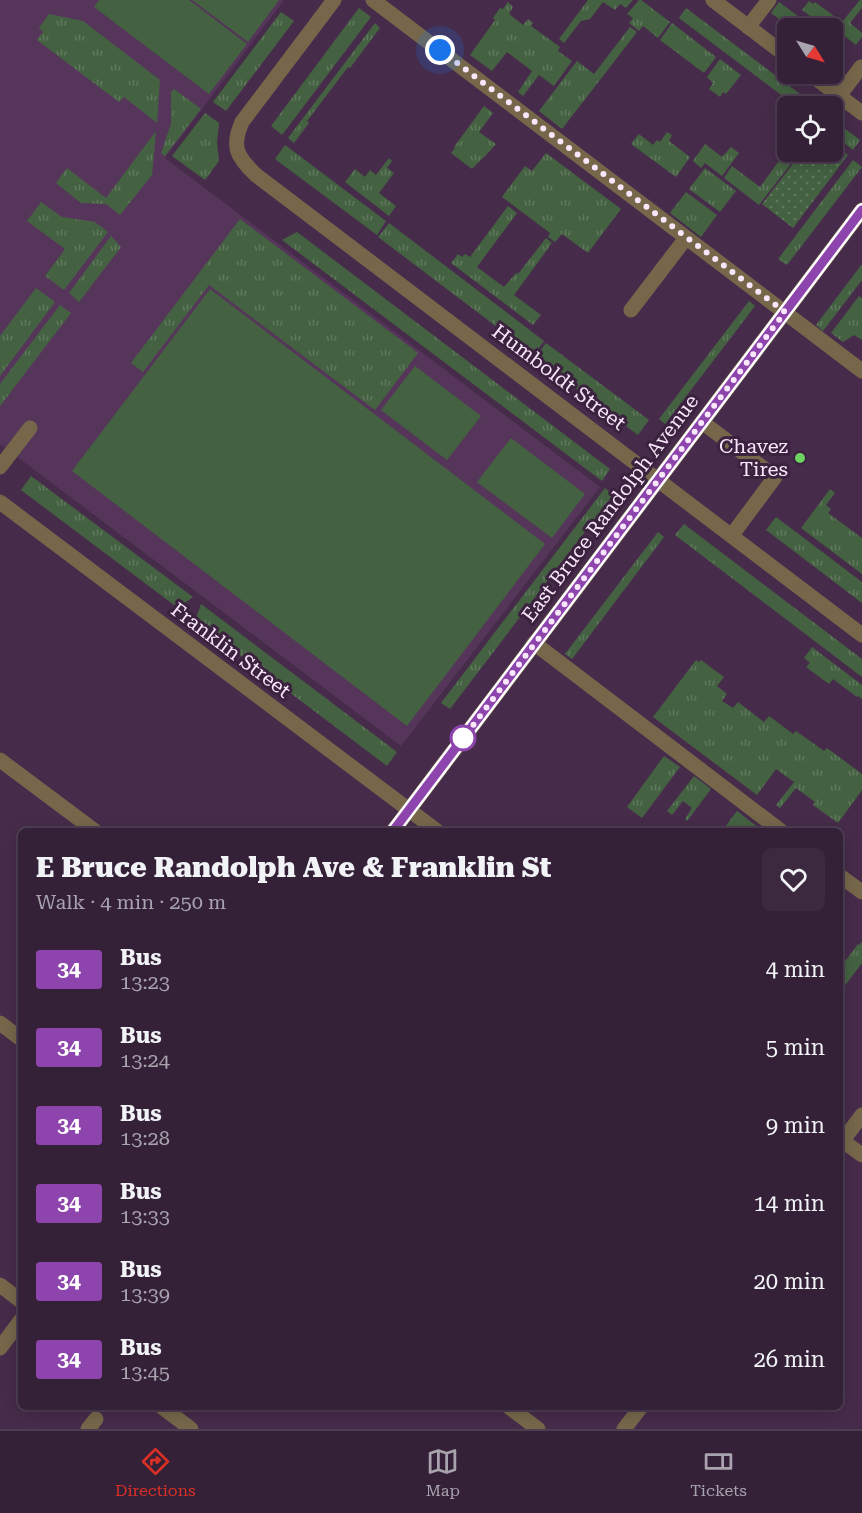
<!DOCTYPE html>
<meta charset="utf-8">
<style>
body{margin:0;font-family:"Roboto Serif",serif;background:#3c2940;color:#f1f3f6;height:100vh;display:flex;flex-direction:column;font-size:22px;white-space:nowrap}
*{box-sizing:border-box;margin:0}
p{font-size:20px;color:#a9a3ae}
.icon{flex:none;width:33px;height:33px;fill:none;stroke:currentColor;stroke-width:2;stroke-linecap:round;stroke-linejoin:round}
.map{position:relative;flex:1;overflow:hidden}
.side{position:absolute;left:18px;top:828px;width:825px;height:582px;display:flex;flex-direction:column;background:#342138;border-radius:9px;box-shadow:0 3px 15px #0003,0 0 0 2px #4e3e53}
.side>*{flex:none}
.badge{padding:0 12px;border-radius:4px;font-size:21px;line-height:39px}
.needle{width:39px;rotate:127deg}
.buttons{position:absolute;left:777px;top:18px;display:grid;gap:12px}
.buttons a{display:grid;place-items:center;width:66px;height:66px;border-radius:9px;background:#342138;box-shadow:0 3px 15px #0003,0 0 0 2px #4e3e53;font-size:30px}
.you{position:absolute;width:30px;height:30px;margin:-15px;border:4px solid #fff;border-radius:50%;background:#1a73e8;box-shadow:0 0 0 9px #1a73e833}
.map>.badge{position:absolute;translate:-50% -50%;box-shadow:0 0 0 3px #fff}
.round{display:grid;place-items:center;flex:none;width:63px;height:63px;border-radius:9px;background:#3c2940}
.overview{display:flex;align-items:center;justify-content:space-between;height:102px;padding:0 18px}
h1{font-size:28px;font-weight:800;line-height:45px}
ul{padding:0;list-style:none}
li{display:flex;align-items:center;gap:18px;height:78px;padding:0 18px}
li div{flex:1}
li b{display:block;font-size:22px}
li em{font-style:normal}
li .badge{min-width:66px;font-weight:700;text-align:center}
.tab-bar{display:flex;justify-content:space-around;align-items:center;height:84px;border-top:2px solid #4e3e53;background:#342138;font-size:16px;color:#a9a3ae}
.tab-bar a{display:grid;justify-items:center;gap:3px}
.tab-bar .active{color:#d93025}
.map>svg:first-child{display:block}
.built{fill:#55365a}
.grass{fill:url(#grass-tufts)}
.garden{fill:url(#garden-dots)}
.pitch{fill:#446241}
.lines{fill:none;stroke-linecap:round;stroke-linejoin:round}
.minor{stroke:#76674b;stroke-width:15}
.line-casing{stroke:#fff;stroke-width:14}
.line{stroke:#8e44ad;stroke-width:9}
.walk{stroke:#f8e7fa;stroke-width:6;stroke-dasharray:0 10.8}
.poi-dot{fill:#6cd362;stroke:#3b223f;stroke-width:2}
.stop-dot{fill:#fff;stroke:#8e44ad;stroke-width:3}
.labels{text-anchor:middle;stroke-width:6;stroke-linejoin:round;paint-order:stroke}
.street-label{font-size:20px;fill:#f8e7fa;stroke:#3b223f}
.poi-label{font-size:20px;fill:#f8e7fa;stroke:#3b223f;text-anchor:end}
</style>
<div class="map">
<svg width="862" height="1429" viewBox="0 0 862 1429">
<defs>
<pattern id="grass-tufts" width="24" height="20" patternUnits="userSpaceOnUse" patternTransform="scale(1.5)"><rect width="24" height="20" fill="#446241"/><path d="M3 7l-1-3M5 7V3M7 7l1-3M15 17l-1-3M17 17v-4M19 17l1-3" fill="none" stroke="#60785d"/></pattern>
<pattern id="garden-dots" width="8" height="8" patternUnits="userSpaceOnUse" patternTransform="scale(1.5)"><rect width="8" height="8" fill="#446241"/><path d="M2 2h.1M6 6h.1" fill="none" stroke="#60785d" stroke-width="1.8" stroke-linecap="round"/></pattern>
</defs>
<rect width="100%" height="100%" fill="#462c4a"/>
<path class="built" d="M0 0H284L165 158 600 487 401 746 0 444Z"/>
<g class="grass">
<path d="M588 0H633L626 8 620 4 615 10 603 2 590 19 581 21 564 43 559 39Z"/>
<path d="M639 0H641L670 22 658 38 643 26 639 31 629 23 633 18 627 14Z"/>
<path d="M860 0H862V8L850 23 862 33V37L856 45 842 34 839 38 833 33 832 28H826L802 10 809 1 813 4 815 2 842 22Z"/>
<path d="M508 2 513 7 509 14 523 25 528 19 533 23 531 26 560 47 558 51 572 61 554 86 539 75 523 96 518 92 532 71 507 52 492 71 470 55 495 20 493 18 500 8 503 9Z"/>
<path d="M779 2 814 28H791L771 13Z"/>
<path d="M359 8 371 17 282 135 271 126Z"/>
<path d="M686 8 816 106H796L679 18Z"/>
<path d="M281 12 294 21 226 111 213 102Z"/>
<path d="M49 14 83 21 160 80 157 123 124 97 119 102 37 40 43 32 39 28Z"/>
<path d="M375 23 380 28 350 68 348 67 307 121 309 123 294 143 288 138Z"/>
<path d="M672 23 716 57 704 73 660 40Z"/>
<path d="M630 27 637 32 562 129 539 111 577 61 594 74Z"/>
<path d="M720 59 741 75 726 94 723 92 720 97 709 89 713 83 707 77Z"/>
<path d="M174 89 201 109 165 156 161 153 171 124V92Z"/>
<path d="M484 106 493 113 479 132 496 144 489 152 472 169 451 153 455 148 454 147Z"/>
<path d="M205 113 219 123 217 142 219 161 205 180 172 156Z"/>
<path d="M832 119 860 140 853 150 833 134Z"/>
<path d="M156 131 152 175 120 215 106 204 81 203 56 183 67 168 106 198Z"/>
<path d="M667 132 672 135 669 141 690 157 676 177 631 144 639 134 653 145 657 140 660 142Z"/>
<path d="M705 144 722 157 731 147 739 153 722 176 705 163 701 168 693 161Z"/>
<path d="M285 145 386 221 377 235 275 159Z"/>
<path d="M787 150 788 152H800L759 205 724 178 732 166 760 187Z"/>
<path d="M546 153 621 209 588 253 562 234 555 242 548 237 550 233 502 197 525 166 532 171Z"/>
<path d="M389 158 392 161 387 168 394 173 379 193 396 206 389 216 345 182 355 169 365 177 370 170 376 175Z"/>
<path d="M853 160 862 167 787 265 778 259Z"/>
<path d="M705 168 736 191 720 212 689 189Z"/>
<path d="M686 192 717 215 701 237 670 213Z"/>
<path d="M41 202 62 217 95 222 108 232 64 290 45 276 65 249 27 221Z"/>
<path d="M508 206 517 213 477 267 504 287 516 273 518 274 546 238 552 243 514 295 541 315 533 325 451 263 458 254 462 257 465 254 470 257Z"/>
<path d="M240 219 418 353 375 410 209 285 143 372 131 363Z"/>
<path d="M389 223 544 341 534 355 378 237Z"/>
<path d="M297 232 610 469 602 481 282 240Z"/>
<path d="M111 236 121 247 79 302 69 293Z"/>
<path d="M862 264V280L823 331 816 325Z"/>
<path d="M36 288 55 302 0 376V336Z"/>
<path d="M859 296 862 298V340L854 335 843 342 831 333Z"/>
<path d="M749 301 755 306 665 424 659 419Z"/>
<path d="M60 305 71 313 0 406V384Z"/>
<path d="M546 343 649 420 638 435 535 358Z"/>
<path d="M31 476 193 597 178 608 21 490Z"/>
<path d="M605 488 613 495 450 709 441 703Z"/>
<path d="M830 489 835 493 826 505 831 509 828 513 862 538V574L801 528Z"/>
<path d="M776 517 862 582V603L766 530Z"/>
<path d="M684 524 862 659V677L675 535Z"/>
<path d="M658 532 664 537 572 659 565 654Z"/>
<path d="M201 604 397 752 387 766 195 621Z"/>
<path d="M812 647 862 685V699L858 696 857 697 833 679 829 684 806 667 810 663 804 658Z"/>
<path d="M696 660 699 662 701 660 724 677 717 686 727 694 722 701 733 708 738 702 764 722 769 716 793 734 796 731 824 751 827 748 862 774V790L838 823 813 805 815 802 796 788 780 808 776 805 794 782 776 769 757 795 653 717Z"/>
<path d="M664 756 680 767 642 818 627 807Z"/>
<path d="M694 776 711 789 687 821 685 819 692 808 683 801 672 815 667 811Z"/>
<path d="M737 811 763 831H722Z"/>
<path d="M862 942V963L840 992V968L858 944 859 945Z"/>
</g>
<path class="garden" d="M833 143 848 155 793 228 762 204 802 152H832Z"/>
<g class="pitch">
<path d="M99 0H189L247 44 209 94 94 7Z"/>
<path d="M192 0H279L248 42Z"/>
<path d="M210 289 545 544 407 726 72 471Z"/>
<path d="M415 366 481 416 447 460 381 410Z"/>
<path d="M511 438 585 494 552 538 477 482Z"/>
</g>
<g class="lines">
<g class="minor">
<path d="M334 0 242 122C231 147 237 157 256 175L862 635"/>
<path d="M373 0 862 371"/>
<path d="M713 0 788 57"/>
<path d="M748 27 769 0"/>
<path d="M810 74 862 113"/>
<path d="M839 96 861 67"/>
<path d="M631 310 686 238"/>
<path d="M702 422 775 477 732 535"/>
<path d="M0 467 30 428"/>
<path d="M0 502 437 831"/>
<path d="M534 643 781 831"/>
<path d="M0 760 95 831"/>
<path d="M393 831 862 210"/>
<path d="M840 876 862 892"/>
<path d="M0 1023 21 1039"/>
<path d="M840 1139 862 1155"/>
<path d="M840 1144 862 1115"/>
<path d="M0 1285 21 1301"/>
<path d="M0 1348 21 1320"/>
<path d="M162 1407 191 1429"/>
<path d="M509 1407 538 1429"/>
<path d="M88 1429 96 1419"/>
<path d="M624 1429 641 1407"/>
</g>
</g>
<g class="lines">
<g class="line-casing">
<path id="line" d="M393 831 862 210"/>
</g>
<use href="#line" class="line"/>
<path class="walk" d="M440 50 785 312 459 744 463 738"/>
</g>
<circle class="poi-dot" cx="800" cy="458" r="6"/>
<circle class="stop-dot" cx="463" cy="738" r="12"/>
<g class="labels">
<g class="street-label">
<text transform="translate(559 377) rotate(37)" y="7">Humboldt Street</text>
<text transform="translate(610 508) rotate(-53)" y="7">East Bruce Randolph Avenue</text>
<text transform="translate(231 650) rotate(37)" y="7">Franklin Street</text>
</g>
<g class="poi-label">
<text x="788" y="453">Chavez<tspan x="788" dy="23">Tires</tspan></text>
</g>
</g>
</svg>
<div class="buttons">
<a><svg class="needle" viewBox="-14 -14 28 28"><path d="M0-13l5 13h-10z" fill="#e53935"/><path d="M0 13l5-13h-10z" fill="#a9a3ae"/></svg></a>
<a><svg class="icon" aria-label="locate" viewBox="0 0 24 24"><circle cx="12" cy="12" r="6"/><path d="M12 2v4M12 18v4M2 12h4M18 12h4"/></svg></a>
</div>
<div class="you" style="left:440px;top:50px"></div>
<section class="side">
<div class="overview"><div><h1>E Bruce Randolph Ave &amp; Franklin St</h1><p>Walk · 4 min · 250 m</p></div><a class="round"><svg class="icon" aria-label="heart" viewBox="0 0 24 24"><path d="M12 20l-8-8c-3-5 5-10 8-4 3-6 11-1 8 4z"/></svg></a></div>
<ul>
<li><span class="badge" style="background:#8e44ad;color:#fff">34</span><div><b>Bus</b><p>13:23</p></div><em>4 min</em></li>
<li><span class="badge" style="background:#8e44ad;color:#fff">34</span><div><b>Bus</b><p>13:24</p></div><em>5 min</em></li>
<li><span class="badge" style="background:#8e44ad;color:#fff">34</span><div><b>Bus</b><p>13:28</p></div><em>9 min</em></li>
<li><span class="badge" style="background:#8e44ad;color:#fff">34</span><div><b>Bus</b><p>13:33</p></div><em>14 min</em></li>
<li><span class="badge" style="background:#8e44ad;color:#fff">34</span><div><b>Bus</b><p>13:39</p></div><em>20 min</em></li>
<li><span class="badge" style="background:#8e44ad;color:#fff">34</span><div><b>Bus</b><p>13:45</p></div><em>26 min</em></li>
</ul>
</section>
</div>
<nav class="tab-bar">
<a class="active"><svg class="icon" aria-label="directions" viewBox="0 0 24 24"><path d="M12 3l9 9-9 9-9-9zM9 14v-3h6M13 9l2 2-2 2"/></svg>Directions</a>
<a><svg class="icon" aria-label="map" viewBox="0 0 24 24"><path d="M3 6l6-2 6 2 6-2v14l-6 2-6-2-6 2zM9 4v14M15 6v14"/></svg>Map</a>
<a><svg class="icon" aria-label="tickets" viewBox="0 0 24 24"><path d="M3 7h18v10H3zM15 7v10"/></svg>Tickets</a>
</nav>
